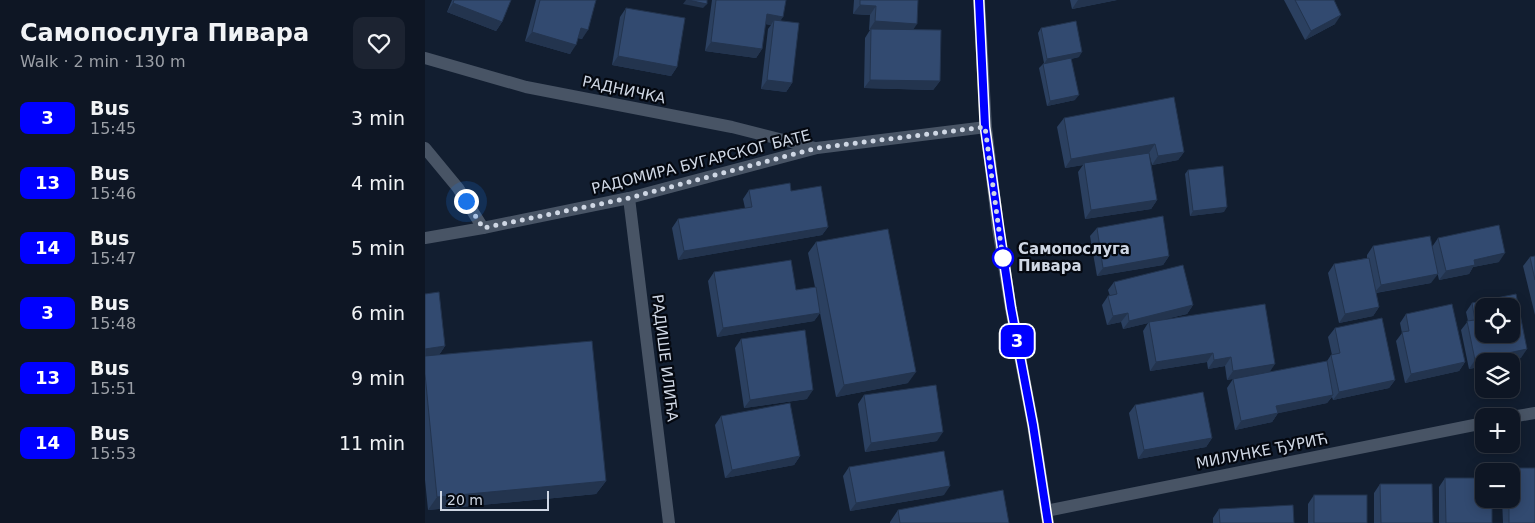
<!DOCTYPE html>
<meta charset="utf-8">
<style>
body{margin:0;font-family:"DejaVu Sans",sans-serif;background:#1c2331;color:#f1f3f6;height:100vh;display:flex;flex-direction:column;font-size:19px;white-space:nowrap}
*{box-sizing:border-box;margin:0}
p{font-size:16px;color:#9b9fa6}
.icon{flex:none;width:28px;height:28px;fill:none;stroke:currentColor;stroke-width:2;stroke-linecap:round;stroke-linejoin:round}
.map{position:relative;flex:1;overflow:hidden}
.side{display:flex;flex-direction:column;background:#0e1624;width:425px}
.side>*{flex:none}
.badge{padding:0 10px;border-radius:8px;font-size:18px;line-height:32px}
.controls{position:absolute;left:1050px;top:298px;display:grid;gap:10px}
.controls a{display:grid;place-items:center;width:45px;height:45px;border-radius:10px;background:#0e1624;box-shadow:0 2px 12px #0003,0 0 0 1px #2e3541;font-size:25px}
.scale{position:absolute;left:15px;bottom:12px;width:109px;box-sizing:border-box;padding-left:5px;border:2px solid #cfd7e4;border-top:0;font-size:14px;line-height:18px;white-space:nowrap;color:#cfd7e4;-webkit-text-stroke:4px #040810;paint-order:stroke}
.you{position:absolute;width:25px;height:25px;margin:-12px;border:4px solid #fff;border-radius:50%;background:#1a73e8;box-shadow:0 0 0 8px #1a73e833}
.map>.badge{position:absolute;translate:-50% -50%;box-shadow:0 0 0 2px #fff}
.round{display:grid;place-items:center;flex:none;width:52px;height:52px;border-radius:10px;background:#1c2331}
.headline{display:flex;align-items:center;justify-content:space-between;height:85px;padding:0 20px}
h1{font-size:24px;font-weight:700;line-height:38px}
ul{padding:0;list-style:none}
li{display:flex;align-items:center;gap:15px;height:65px;padding:0 20px}
li div{flex:1}
li b{display:block;font-size:19px}
li em{font-style:normal}
li .badge{min-width:55px;font-weight:700;text-align:center}
main{display:flex;flex:1;min-height:0}
.map>svg:first-child{display:block}
.lines{fill:none;stroke-linecap:round;stroke-linejoin:round}
.minor{stroke:#485465;stroke-width:12}
.wall{fill:#2b4060}
.shaded-wall{fill:#23344e}
.building{fill:#324a70;stroke:#23344e;fill-rule:evenodd}
.line-casing{stroke:#fff;stroke-width:11}
.line{stroke:#00f;stroke-width:8}
.walk{stroke:#cfd7e4;stroke-width:5;stroke-dasharray:0 9}
.stop-dot{fill:#fff;stroke:#00f;stroke-width:2.5}
.labels{text-anchor:middle;stroke-width:4.5;stroke-linejoin:round;paint-order:stroke}
.street-label{font-size:15px;fill:#cfd7e4;stroke:#040810}
.stop-label{font-size:15px;font-weight:bold;fill:#cfd7e4;stroke:#040810;text-anchor:start}
</style>
<main>
<section class="side">
<div class="headline"><div><h1>Самопослуга Пивара</h1><p>Walk · 2 min · 130 m</p></div><a class="round"><svg class="icon" aria-label="heart" viewBox="0 0 24 24"><path d="M12 20l-8-8c-3-5 5-10 8-4 3-6 11-1 8 4z"/></svg></a></div>
<ul>
<li><span class="badge" style="background:#00f;color:#fff">3</span><div><b>Bus</b><p>15:45</p></div><em>3 min</em></li>
<li><span class="badge" style="background:#00f;color:#fff">13</span><div><b>Bus</b><p>15:46</p></div><em>4 min</em></li>
<li><span class="badge" style="background:#00f;color:#fff">14</span><div><b>Bus</b><p>15:47</p></div><em>5 min</em></li>
<li><span class="badge" style="background:#00f;color:#fff">3</span><div><b>Bus</b><p>15:48</p></div><em>6 min</em></li>
<li><span class="badge" style="background:#00f;color:#fff">13</span><div><b>Bus</b><p>15:51</p></div><em>9 min</em></li>
<li><span class="badge" style="background:#00f;color:#fff">14</span><div><b>Bus</b><p>15:53</p></div><em>11 min</em></li>
</ul>
</section>
<div class="map">
<svg width="1110" height="523" viewBox="0 0 1110 523">
<rect width="100%" height="100%" fill="#121e30"/>
<g class="lines">
<g class="minor">
<path d="M554 0 561 127 573 228 586 309 608 425 623 523"/>
<path d="M0 58 101 87 307 127 390 148"/>
<path d="M0 148 33 188 58 228"/>
<path d="M204 198 244 523"/>
<path d="M0 238 58 228 204 198 392 148 561 127"/>
<path d="M1086 417 1110 413"/>
<path d="M621 511 1059 423"/>
</g>
</g>
<g class="wall">
<path d="M27 0H86L77 22 71 31 22 12Z"/>
<path d="M111 0H171L157 39 153 38 145 54 100 41Z"/>
<path d="M287 0H361L355 21 367 83 361 92 336 89 343 29 346 25 340 24 337 49 331 58 280 51Z"/>
<path d="M429 0H493L488 30 515 81 508 90 439 88 440 38 445 30H444L445 15 428 14Z"/>
<path d="M645 0H692L647 9Z"/>
<path d="M859 0H909L910 24 880 40Z"/>
<path d="M201 8 252 67 246 76 187 65 195 17Z"/>
<path d="M616 28 654 57 646 59 650 100 622 106 614 68 619 63 613 33Z"/>
<path d="M639 118 759 152 753 160 727 165 724 153 703 157 732 200 726 209 660 219 653 172 658 165 640 168 632 127Z"/>
<path d="M763 170 799 212 765 216 760 174Z"/>
<path d="M324 190 366 191 403 227 397 235 253 260 247 228 253 219 320 208 318 199Z"/>
<path d="M672 228 744 256 738 265 672 276 665 236Z"/>
<path d="M1013 238 1074 262 1048 267 1044 274 1014 280 1009 258 1006 283 951 293 954 307 948 316 914 323 903 273 909 264 942 258V255L948 246 1007 247Z"/>
<path d="M391 242 483 383 411 397 395 313 389 321 292 337 283 281 289 272 371 290 390 287 383 253Z"/>
<path d="M1110 256V315L1098 266 1105 257Z"/>
<path d="M689 282 768 305 762 314 736 320 845 372 902 361 906 355H907L903 337 910 328 970 380 964 388 908 400 907 397 902 403 853 413 847 422 810 430 802 388 808 379 817 377 802 380 800 366 783 369 782 362 725 371 718 331 723 323 698 329 696 322 682 325 677 305 683 296H685L683 290Z"/>
<path d="M0 294 20 346 14 355 181 481 171 494 3 510 0 480Z"/>
<path d="M1047 303 1096 358 1081 361H1059V366L1044 369 1036 330 1043 321 1041 312Z"/>
<path d="M981 314 1040 362 1034 371 980 383 971 341 977 333 975 323Z"/>
<path d="M316 339 382 399 319 408 310 348Z"/>
<path d="M439 395 512 441 440 452 433 404Z"/>
<path d="M710 405 787 438 781 447 713 459 704 413Z"/>
<path d="M296 416 375 456 369 465 300 478 290 425Z"/>
<path d="M424 467 519 495 425 511 418 476Z"/>
<path d="M1083 468H1110V523H1078L1077 499H1086V471H1081Z"/>
<path d="M1020 478 1067 523H1014V487Z"/>
<path d="M955 484 1008 523H949V493Z"/>
<path d="M889 495 942 523H883V504Z"/>
<path d="M794 509 869 523H788V518Z"/>
<path d="M473 510 584 523H465V522Z"/>
</g>
<g class="shaded-wall">
<path d="M261 0H263L282 4 278 8 258 4Z"/>
<path d="M653 0H692L647 9Z"/>
<path d="M28 3 77 22 71 31 22 12Z"/>
<path d="M435 5 451 6 445 15 428 14Z"/>
<path d="M342 14 358 17 352 26 349 20 346 25 335 23Z"/>
<path d="M916 15 910 24 880 40 886 31Z"/>
<path d="M450 21 492 24 486 33 446 29 444 30Z"/>
<path d="M156 28 163 30 157 39 149 37Z"/>
<path d="M107 32 151 45 145 54 100 41Z"/>
<path d="M286 42 337 49 331 58 280 51Z"/>
<path d="M657 52 654 57 619 64 622 59Z"/>
<path d="M193 56 252 67 246 76 187 65Z"/>
<path d="M342 80 367 83 361 92 336 89Z"/>
<path d="M445 80 515 81 508 90 439 88Z"/>
<path d="M654 95 650 100 622 106 625 101Z"/>
<path d="M730 144 724 153 659 165V163L658 165 640 168 646 159Z"/>
<path d="M759 152 753 160 727 165 733 156Z"/>
<path d="M732 200 726 209 660 219 666 210Z"/>
<path d="M802 207 799 212 765 216 768 211Z"/>
<path d="M403 227 397 235 253 260 259 251Z"/>
<path d="M1080 253 1074 262 1048 267 1044 274 1014 280 1021 271 1049 260Z"/>
<path d="M744 256 738 265 672 276 678 268Z"/>
<path d="M1013 274 1006 283 949 293 956 285Z"/>
<path d="M768 305 762 314 698 329 704 321Z"/>
<path d="M954 307 948 316 914 323 920 314Z"/>
<path d="M395 313 389 321 292 337 298 328Z"/>
<path d="M703 313 696 322 682 325 688 316Z"/>
<path d="M20 346 14 355 0 357V349Z"/>
<path d="M1102 349 1096 358 1081 361H1059V366L1044 369 1050 360Z"/>
<path d="M788 353 782 362 725 371 731 362Z"/>
<path d="M806 357 800 366 783 369 789 360Z"/>
<path d="M1040 362 1034 371 980 383 986 374Z"/>
<path d="M850 364 844 373 802 380 808 371Z"/>
<path d="M491 372 483 383 411 397 419 385Z"/>
<path d="M970 380 964 388 908 400 914 392Z"/>
<path d="M388 390 382 399 319 408 325 400Z"/>
<path d="M908 395 902 403 845 415 851 406Z"/>
<path d="M853 413 847 422 810 430 816 421Z"/>
<path d="M518 432 512 441 440 452 446 443Z"/>
<path d="M787 438 781 447 713 459 719 450Z"/>
<path d="M375 456 369 465 300 478 307 470Z"/>
<path d="M181 481 171 494 3 510 12 497Z"/>
<path d="M525 486 519 495 425 511 431 503Z"/>
</g>
<g class="building">
<path d="M29 0H86L77 22 28 3Z"/>
<path d="M115 0H171L163 30 156 28 151 45 107 32Z"/>
<path d="M263 0H282V4Z"/>
<path d="M291 0H361L358 17 342 14 337 49 286 42Z"/>
<path d="M435 0H493L492 24 450 21 451 6 435 5Z"/>
<path d="M870 0H909L916 15 886 31Z"/>
<path d="M201 8 260 18 252 67 193 56Z"/>
<path d="M349 20 374 23 367 83 342 80Z"/>
<path d="M651 21 657 52 622 59 616 28Z"/>
<path d="M446 29 516 30 515 81 445 80Z"/>
<path d="M646 58 654 95 625 101 618 64Z"/>
<path d="M749 97 759 152 733 156 730 144 646 159 639 118Z"/>
<path d="M724 153 732 200 666 210 659 163Z"/>
<path d="M798 166 802 207 768 211 763 170Z"/>
<path d="M365 183 366 191 396 186 403 227 259 251 253 219 327 207 324 190Z"/>
<path d="M738 216 744 256 678 268 672 228Z"/>
<path d="M1074 225 1080 253 1049 260 1050 265 1021 271 1013 238Z"/>
<path d="M463 229 491 372 419 385 391 242Z"/>
<path d="M1005 236 1013 274 956 285 948 246Z"/>
<path d="M1110 256V280L1105 257Z"/>
<path d="M944 258 954 307 920 314 909 264Z"/>
<path d="M366 260 371 290 391 287 395 313 298 328 289 272Z"/>
<path d="M758 265 768 305 704 321 703 313 688 316 683 296 692 294 689 282Z"/>
<path d="M14 292 20 346 0 349V294Z"/>
<path d="M1091 294 1102 349 1050 360 1042 321 1050 320 1047 303ZM1059 306H1086V334H1059Z"/>
<path d="M840 304 850 364 808 371 806 357 789 360 788 353 731 362 724 322Z"/>
<path d="M1027 304 1040 362 986 374 977 332 984 331 981 314Z"/>
<path d="M957 318 970 380 914 392 906 355 915 353 910 328Z"/>
<path d="M380 330 388 390 325 400 316 339Z"/>
<path d="M167 341 181 481 12 497 0 374V356Z"/>
<path d="M902 361 908 395 851 406 853 413 816 421 808 379Z"/>
<path d="M511 385 518 432 446 443 439 395Z"/>
<path d="M778 392 787 438 719 450 710 405Z"/>
<path d="M365 403 375 456 307 470 296 416Z"/>
<path d="M519 451 525 486 431 503 424 467Z"/>
<path d="M1083 468H1110V523H1084V499H1086V471H1083Z"/>
<path d="M1020 478H1059V499H1067V523H1021Z"/>
<path d="M955 484H1007L1008 523H956Z"/>
<path d="M578 490 584 523H475L473 510Z"/>
<rect x="889" y="495" width="53" height="28"/>
<path d="M868 505 869 523H795L794 509Z"/>
</g>
<g class="lines">
<g class="line-casing">
<path id="line" d="M554 0 560 127 574 228 586 308 608 425 623 523"/>
</g>
<use href="#line" class="line"/>
<path class="walk" d="M41 201 58 228 204 198 392 148 560 127 578 260V258"/>
</g>
<circle class="stop-dot" cx="578" cy="258" r="10"/>
<g class="labels">
<g class="street-label">
<text transform="translate(199 90) rotate(12)" y="5">РАДНИЧКА</text>
<text transform="translate(276 162) rotate(-14)" y="5">РАДОМИРА БУГАРСКОГ БАТЕ</text>
<text transform="translate(240 358) rotate(83)" y="5">РАДИШЕ ИЛИЋА</text>
<text transform="translate(837 451) rotate(-11)" y="5">МИЛУНКЕ ЂУРИЋ</text>
</g>
<g class="stop-label">
<text x="593" y="254">Самопослуга<tspan x="593" dy="17">Пивара</tspan></text>
</g>
</g>
</svg>
<div class="controls">
<a><svg class="icon" aria-label="locate" viewBox="0 0 24 24"><circle cx="12" cy="12" r="6"/><path d="M12 2v4M12 18v4M2 12h4M18 12h4"/></svg></a>
<a><svg class="icon" aria-label="layers" viewBox="0 0 24 24"><path d="M12 4l9 5-9 5-9-5zM3 14l9 5 9-5"/></svg></a>
<a>+</a>
<a>−</a>
</div>
<div class="scale">20 m</div>
<div class="you" style="left:41px;top:201px"></div>
<b class="badge" style="left:592px;top:341px;background:#00f;color:#fff">3</b>
</div>
</main>
